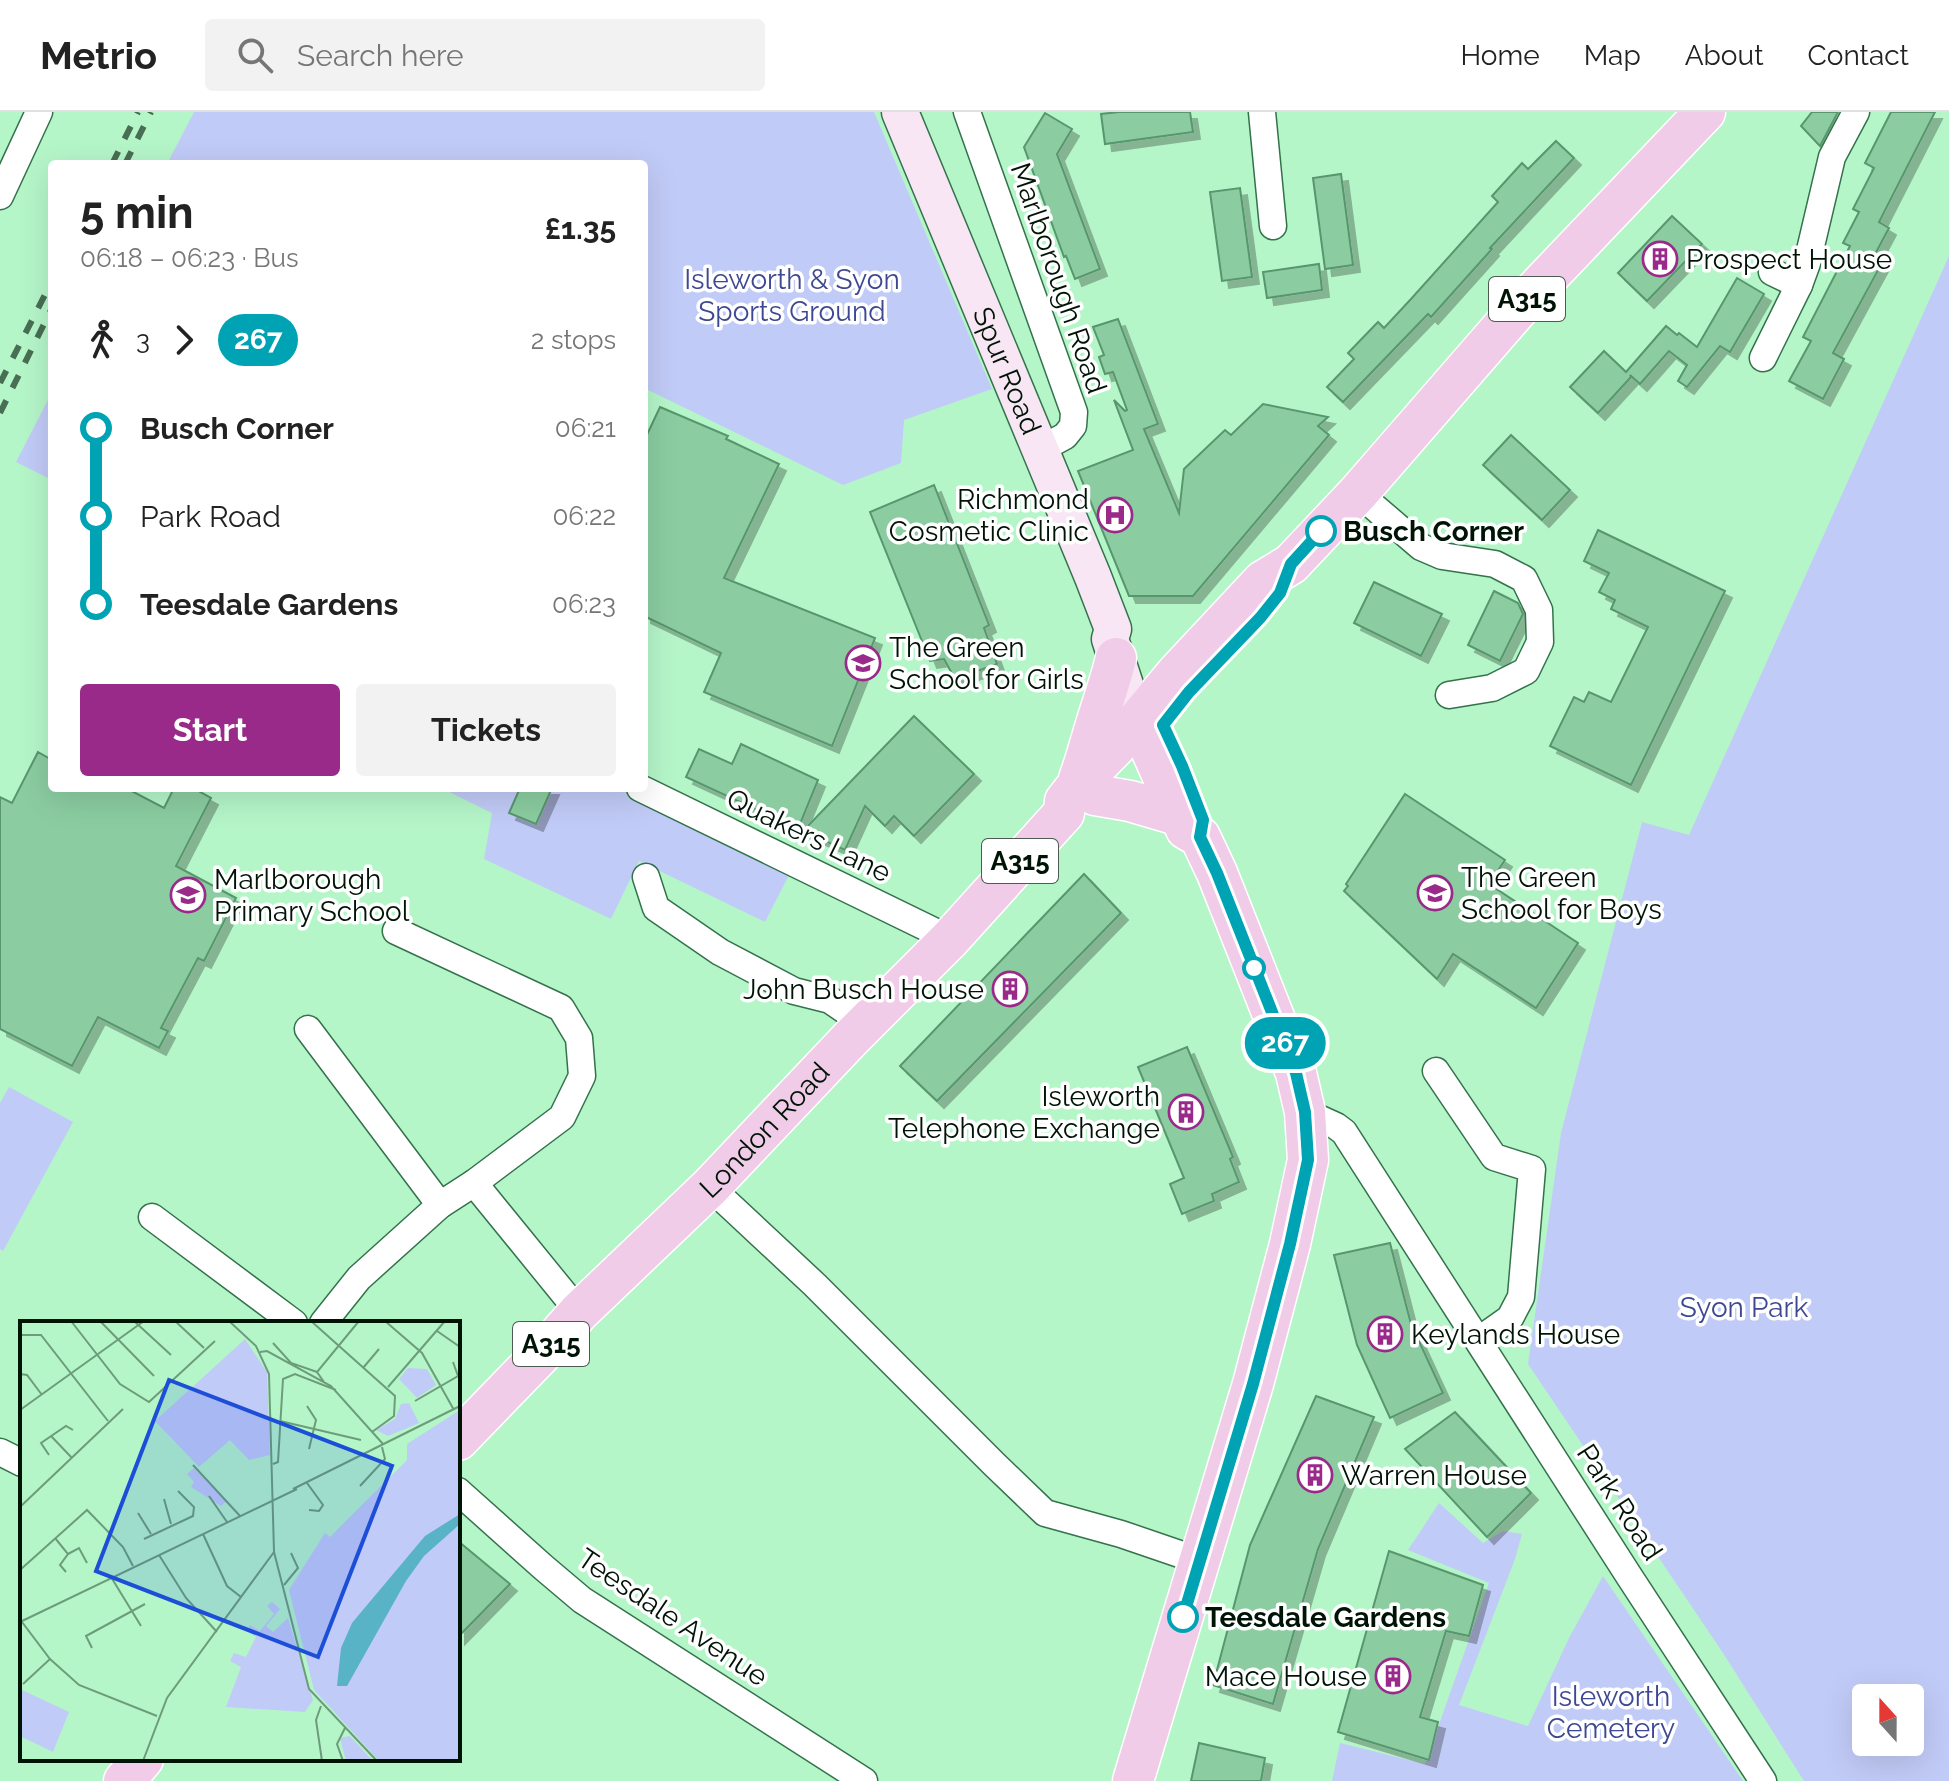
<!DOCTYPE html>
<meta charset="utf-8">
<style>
body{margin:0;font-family:Raleway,sans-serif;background:#f2f2f2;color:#222;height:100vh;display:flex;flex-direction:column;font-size:30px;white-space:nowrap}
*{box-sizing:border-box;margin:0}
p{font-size:26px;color:#767676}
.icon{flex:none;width:44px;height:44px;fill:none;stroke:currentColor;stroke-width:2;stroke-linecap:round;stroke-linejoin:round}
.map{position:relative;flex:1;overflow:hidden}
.panel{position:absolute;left:48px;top:48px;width:600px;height:632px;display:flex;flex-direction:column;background:#fff;border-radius:8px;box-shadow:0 8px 32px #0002}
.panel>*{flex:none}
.badge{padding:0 16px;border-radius:26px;font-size:28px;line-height:52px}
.needle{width:52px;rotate:339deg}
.buttons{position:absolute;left:1852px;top:1572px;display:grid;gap:16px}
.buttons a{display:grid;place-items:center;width:72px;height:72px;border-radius:8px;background:#fff;box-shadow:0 8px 32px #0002;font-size:40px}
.map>.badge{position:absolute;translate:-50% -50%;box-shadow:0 0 0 4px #fff}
.legs{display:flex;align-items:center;gap:12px;height:88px;padding:0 32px;font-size:26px}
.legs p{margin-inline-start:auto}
.headline{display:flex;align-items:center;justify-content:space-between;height:136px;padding:0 32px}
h1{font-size:44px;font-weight:700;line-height:60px}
.button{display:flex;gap:16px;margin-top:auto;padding:16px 32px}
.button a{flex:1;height:92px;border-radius:8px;background:#992a89;color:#fff;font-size:32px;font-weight:700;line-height:92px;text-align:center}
.button a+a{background:#f2f2f2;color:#222}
ul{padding:0 32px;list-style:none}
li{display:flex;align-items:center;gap:28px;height:88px;font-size:30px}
li i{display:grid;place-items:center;width:12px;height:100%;margin:0 10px;background:currentColor}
li i::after{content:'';width:20px;height:20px;margin:-10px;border:6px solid;border-radius:50%;background:#fff}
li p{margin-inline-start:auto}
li:first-child i{background:linear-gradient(#0000 50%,currentColor 0)}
li:last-child i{background:linear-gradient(currentColor 50%,#0000 0)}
header{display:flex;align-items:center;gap:48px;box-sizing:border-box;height:112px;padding:0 40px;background:#fff;border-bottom:2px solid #e0e0e0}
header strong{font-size:38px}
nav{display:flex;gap:44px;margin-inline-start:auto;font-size:28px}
.search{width:560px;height:72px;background:#f2f2f2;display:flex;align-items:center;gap:20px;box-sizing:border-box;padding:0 28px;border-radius:8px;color:#767676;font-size:30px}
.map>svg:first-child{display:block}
.green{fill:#c1cbf7;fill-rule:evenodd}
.building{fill:#8bcda1;stroke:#58966e;stroke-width:2;filter:url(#shadow)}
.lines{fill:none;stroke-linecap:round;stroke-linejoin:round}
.minor-casing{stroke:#34724c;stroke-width:29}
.secondary-casing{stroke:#34724c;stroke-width:39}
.primary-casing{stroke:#fff;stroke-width:43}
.minor{stroke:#fff;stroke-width:26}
.secondary{stroke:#f8e6f4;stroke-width:36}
.primary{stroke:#f0cce8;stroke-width:40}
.rail{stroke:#486e54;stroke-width:6;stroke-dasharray:14 14;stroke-linecap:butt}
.line-1-casing{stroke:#fff;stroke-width:18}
.line-1{stroke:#00a3b4;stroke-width:12}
.stop-1-dot{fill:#fff;stroke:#00a3b4;stroke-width:4}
.labels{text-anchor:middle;stroke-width:7;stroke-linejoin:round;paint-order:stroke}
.shield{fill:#fff;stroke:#4c5a51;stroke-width:2}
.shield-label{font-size:26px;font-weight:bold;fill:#001406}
.poi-label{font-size:28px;fill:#001406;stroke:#fff;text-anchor:start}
.street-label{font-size:28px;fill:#001406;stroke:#fff}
.park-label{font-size:28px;fill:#3e4892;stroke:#fff}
.stop-label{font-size:28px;font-weight:bold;fill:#001406;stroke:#fff;text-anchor:start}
.inset-road{fill:none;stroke:#6d9c7b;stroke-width:2}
.view{fill:#1d4ed8;fill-opacity:0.15;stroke:#1d4ed8;stroke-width:4}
.inset-edge{fill:none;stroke:#001406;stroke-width:4}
</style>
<header>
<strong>Metrio</strong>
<div class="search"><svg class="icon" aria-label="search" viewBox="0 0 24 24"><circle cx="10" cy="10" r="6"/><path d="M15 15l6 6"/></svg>Search here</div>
<nav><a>Home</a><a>Map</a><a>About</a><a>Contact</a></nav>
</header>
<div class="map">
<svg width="1949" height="1669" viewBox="0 0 1949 1669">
<defs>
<filter id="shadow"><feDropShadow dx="7" dy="7" stdDeviation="0" flood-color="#0004"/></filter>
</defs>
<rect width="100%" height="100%" fill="#b5f6c9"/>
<g class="green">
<path d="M194 0H874L992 277 904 308 901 351 843 373 644 276V52H167Z"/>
<path d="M1949 144V1669H1804L1723 1541 1528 1252 1561 1021 1642 710 1689 723ZM1866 1586H1910V1630H1866Z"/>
<path d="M52 280V368L16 350Z"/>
<path d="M441 676H619L791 759 765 810 639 749 611 807 484 747 492 701Z"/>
<path d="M9 975 73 1010 3 1139 0 1137V991Z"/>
<path d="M1439 1391 1483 1431 1503 1419 1522 1422 1515 1447 1459 1593 1528 1614 1569 1526 1603 1464 1743 1669H1332L1340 1631 1425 1652 1489 1471 1408 1438Z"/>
</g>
<g class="building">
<path d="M1119 0H1190L1193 20 1105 32 1101 2Z"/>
<path d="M1812 0H1838L1820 34 1801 14Z"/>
<path d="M1891 0H1935L1879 110 1889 116 1873 146 1882 151 1833 241 1844 247 1823 287 1789 269 1811 229 1803 225 1850 134 1843 131 1859 100 1853 97 1874 56 1865 51Z"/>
<path d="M1045 1 1072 17 1057 42 1100 157 1075 167 1066 144 1064 145 1024 35Z"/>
<path d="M1556 29 1574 46 1490 136 1492 137 1431 205 1428 202 1343 290 1327 275 1354 247 1348 241 1378 210 1384 216 1411 187 1498 90 1492 84 1522 51 1528 57Z"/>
<path d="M1341 62 1353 153 1325 157 1313 66Z"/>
<path d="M1240 76 1252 165 1222 169 1210 80Z"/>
<path d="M1672 104 1702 132 1647 189 1618 161Z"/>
<path d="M1319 152 1322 178 1267 186 1263 160Z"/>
<path d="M1737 166 1764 182 1730 240 1720 234 1687 275 1678 269 1687 253 1669 239 1640 272 1630 263 1631 265 1598 301 1570 275 1604 239 1626 260 1666 214 1677 223 1679 221 1697 235Z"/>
<path d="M1118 207 1158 312 1144 317 1179 401 1184 357 1225 318 1231 323 1263 292 1328 305 1318 314 1329 323 1193 484H1129L1078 359 1133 338 1114 288 1125 299 1127 298 1113 260 1105 262 1099 245 1104 243 1093 215Z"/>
<path d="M660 295 728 324 726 327 779 352 724 466 875 526 832 634 704 580 721 541 644 504V329Z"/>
<path d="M1511 323 1570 378 1542 408 1483 353Z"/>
<path d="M934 373 989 513 984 516 997 552 955 567 944 547 930 549 870 400Z"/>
<path d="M1598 418 1725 479 1631 673 1550 634 1574 585 1584 590 1589 580 1611 590 1648 515 1611 497 1615 488 1599 480 1609 461 1584 449Z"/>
<path d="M1374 470 1442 502 1421 544 1354 511Z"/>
<path d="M1494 479 1518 491 1523 502 1500 549 1468 533Z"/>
<path d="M914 604 974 662 914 724 894 704 885 714 865 694 845 738 803 719Z"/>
<path d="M741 632 818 668 798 717 686 665 699 637 732 652Z"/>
<path d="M38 640 52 648V676H126L164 696 174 676H193L211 686 176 754 236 786 204 849 198 846 161 916 168 919 159 936 98 905 72 954 0 917V685L12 691Z"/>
<path d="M520 676H552L536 712 509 701Z"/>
<path d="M1405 682 1505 748 1489 772 1578 831 1536 896 1453 842 1437 867 1344 779 1348 774 1346 772Z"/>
<path d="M1084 762 1121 801 937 989 900 954Z"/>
<path d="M1187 935 1233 1045 1230 1047 1239 1070 1212 1082 1214 1089 1182 1102 1170 1072 1184 1066 1138 955Z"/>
<path d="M1390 1131 1411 1212 1443 1281 1390 1306 1357 1233 1334 1143Z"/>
<path d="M1316 1284 1374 1305 1318 1437 1273 1592 1213 1573 1250 1433Z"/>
<path d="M1455 1300 1531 1381 1487 1425 1405 1337Z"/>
<path d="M458 1429 510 1472 458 1525Z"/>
<path d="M1389 1439 1483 1473 1469 1524 1446 1519 1420 1605 1438 1610 1429 1648 1338 1620Z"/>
<path d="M1199 1631 1265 1646 1261 1669H1191Z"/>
</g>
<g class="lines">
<g class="minor-casing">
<g id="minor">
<path d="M967 0 1074 300 1073 314 1065 324 1039 338"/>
<path d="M1262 0 1273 114"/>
<path d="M0 84 39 0"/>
<path d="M1772 160 1799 173"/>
<path d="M1763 246 1799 173 1807 151 1832 45 1856 0"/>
<path d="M1358 381 1421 435 1442 444 1495 452 1524 467 1539 498 1540 530 1526 559 1492 576 1449 583"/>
<path d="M640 676 950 827"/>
<path d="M646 765 656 796 720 840 794 879 830 888 865 912"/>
<path d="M308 917 440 1093"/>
<path d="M1436 959 1494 1045 1532 1057 1521 1185 1510 1206 1479 1228"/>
<path d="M1305 1000 1336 1014 1344 1020 1629 1464 1763 1669"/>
<path d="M474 1071 579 1200"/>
<path d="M710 1075 815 1173 994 1352 1045 1401 1121 1422 1200 1449"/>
<path d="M152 1105 294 1211"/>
<path d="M323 1211 359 1166 440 1093 474 1071 562 1005 582 964 579 926 561 896 396 819"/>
<path d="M0 1340 22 1351"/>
<path d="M458 1379 543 1455 582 1488 864 1669"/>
</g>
</g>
<g class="secondary-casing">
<g id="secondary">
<path id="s1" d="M900 0 1093 465 1113 517 1110 527 1127 579 1138 608"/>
</g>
</g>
<g class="primary-casing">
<g id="primary">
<path d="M1079 667C1085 651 1089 635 1094 619 1101 595 1110 571 1116 546"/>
<path d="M1095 683 1130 689 1181 704"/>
<path id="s2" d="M458 1328 549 1234 579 1200 710 1075 853 924 950 827 1064 701 1065 689 1076 675 1116 634 1176 562 1263 469 1291 452 1358 381 1525 189 1705 0"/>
<path d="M124 1669 143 1647"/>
<path d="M1133 1669 1253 1272 1290 1132 1308 1048 1305 1000 1296 961 1217 761 1200 725 1186 717 1138 608"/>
</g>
</g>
<use href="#minor" class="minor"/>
<use href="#secondary" class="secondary"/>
<use href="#primary" class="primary"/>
<g class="rail">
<path d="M112 52 138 0"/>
<path d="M125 52 151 0"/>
<path d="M0 271 52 169"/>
<path d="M0 301 52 196"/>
</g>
</g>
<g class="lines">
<g class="line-1-casing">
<path id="line-1" d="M1183 1505 1253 1272 1290 1132 1308 1048 1305 1000 1296 961 1217 761 1200 725 1203 708 1182 654 1163 613 1189 580 1260 506 1280 481 1291 452 1321 419"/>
</g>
<use href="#line-1" class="line-1"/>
</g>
<defs>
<g id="building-ring" transform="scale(1.8)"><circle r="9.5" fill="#fff" stroke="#992a89" stroke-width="1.5"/><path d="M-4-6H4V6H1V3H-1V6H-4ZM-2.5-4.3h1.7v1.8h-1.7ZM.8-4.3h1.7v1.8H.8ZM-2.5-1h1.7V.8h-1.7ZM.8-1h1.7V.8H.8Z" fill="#992a89"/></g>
<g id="hospital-ring" transform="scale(1.8)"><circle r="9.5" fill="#fff" stroke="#992a89" stroke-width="1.5"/><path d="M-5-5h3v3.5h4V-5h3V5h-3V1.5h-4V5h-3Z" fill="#992a89"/></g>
<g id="school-ring" transform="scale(1.8)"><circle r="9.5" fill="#fff" stroke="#992a89" stroke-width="1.5"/><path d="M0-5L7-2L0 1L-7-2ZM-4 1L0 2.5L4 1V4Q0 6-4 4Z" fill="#992a89"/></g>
</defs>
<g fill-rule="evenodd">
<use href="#building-ring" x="1660" y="147"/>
<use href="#hospital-ring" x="1115" y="403"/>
<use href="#school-ring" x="863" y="551"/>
<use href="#school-ring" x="1435" y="781"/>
<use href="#school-ring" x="188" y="783"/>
<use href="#building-ring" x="1010" y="877"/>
<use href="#building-ring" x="1186" y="1000"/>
<use href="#building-ring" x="1385" y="1222"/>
<use href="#building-ring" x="1315" y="1363"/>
<use href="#building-ring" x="1393" y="1564"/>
</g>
<g class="stop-1-dot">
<circle cx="1321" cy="419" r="14"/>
<circle cx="1254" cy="856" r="10"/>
<circle cx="1183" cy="1505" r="14"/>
</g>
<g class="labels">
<g class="shield">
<rect x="1489" y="165" width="76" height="44" rx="6"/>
<rect x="982" y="727" width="76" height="44" rx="6"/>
<rect x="513" y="1210" width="76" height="44" rx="6"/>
</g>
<g class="shield-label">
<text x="1527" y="196">A315</text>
<text x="1020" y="758">A315</text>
<text x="551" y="1241">A315</text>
</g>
<g class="poi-label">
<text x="1686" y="157">Prospect House</text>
<text x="1089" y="397" text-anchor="end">Richmond<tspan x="1089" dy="32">Cosmetic Clinic</tspan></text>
<text x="889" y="545">The Green<tspan x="889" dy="32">School for Girls</tspan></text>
<text x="1461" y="775">The Green<tspan x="1461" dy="32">School for Boys</tspan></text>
<text x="214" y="777">Marlborough<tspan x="214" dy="32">Primary School</tspan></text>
<text x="984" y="887" text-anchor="end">John Busch House</text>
<text x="1160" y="994" text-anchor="end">Isleworth<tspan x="1160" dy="32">Telephone Exchange</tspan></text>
<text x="1411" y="1232">Keylands House</text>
<text x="1341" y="1373">Warren House</text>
<text x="1367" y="1574" text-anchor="end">Mace House</text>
</g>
<g class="street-label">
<text transform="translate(1059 166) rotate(71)" y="10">Marlborough Road</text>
<text dy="10" stroke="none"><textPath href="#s1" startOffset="280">Spur Road</textPath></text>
<text transform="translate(809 723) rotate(26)" y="10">Quakers Lane</text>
<text dy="10" stroke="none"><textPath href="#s2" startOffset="436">London Road</textPath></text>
<text transform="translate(1620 1390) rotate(57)" y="10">Park Road</text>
<text transform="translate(673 1505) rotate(34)" y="10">Teesdale Avenue</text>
</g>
<g class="park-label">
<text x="792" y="177">Isleworth &amp; Syon<tspan x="792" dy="32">Sports Ground</tspan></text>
<text x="1744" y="1205">Syon Park</text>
<text x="1611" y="1594">Isleworth<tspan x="1611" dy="32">Cemetery</tspan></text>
</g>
<g class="stop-label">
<text x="1343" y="429">Busch Corner</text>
<text x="1205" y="1515">Teesdale Gardens</text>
</g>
</g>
<g transform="translate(20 1209)">
<rect width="440" height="440" fill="#b5f6c9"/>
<path d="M225 18 247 51 250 134 229 139 210 119 179 146 135 100ZM388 47 407 48 416 64 397 77 379 58ZM389 82 399 102 368 115 356 109 375 98 381 83ZM440 89V440H359L294 369 269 269 305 212 310 216 387 139V123ZM174 147 206 181 201 185 171 166 174 161 167 153ZM252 281 260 288 246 305 253 311 268 297 293 379 285 391 206 386 221 346 210 340 214 332 226 336 236 316 227 310 230 304 240 310 254 293 247 285ZM0 368 49 391 33 431 0 415ZM330 415 353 440H326L320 417Z" fill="#c1cbf7"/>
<path d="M440 193V203L404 235 386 260 327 365H317L321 327 332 302 405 215Z" fill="#58b3c7"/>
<path class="inset-road" d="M51 0 100 63 129 81 195 20M80 0 134 55M114 0 151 34M155 0 184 27M291 0 375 75 374 95 352 111M365 0 402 32 434 89M417 10 440 26M0 14H21L88 100M253 22 271 42 297 51M240 31 247 30 311 65 363 123M343 47 359 28M0 53 7 54 22 74M304 61 297 51 339 0M368 66 425 0M395 80 438 55 433 41M287 85 296 99 289 128M0 89 124 0M260 100 341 119M31 115 52 137M29 134 21 122 46 105 53 109M253 143 258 141 263 58 275 53 316 69M173 144 220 195M287 162 303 184 299 190 289 189M340 165 365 138 362 126M273 168 440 85M189 175 207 201M144 178 151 203M0 186 103 88M118 192 131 213M183 213 207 265 221 276M35 217 48 233 40 244 46 251M124 218 173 195 174 186 158 170M254 231 289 368 357 440M48 233 59 227 67 242M139 234 166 277 197 311M0 249 67 189 103 226 113 245M91 256 121 305M264 264 278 247 271 232M0 301 277 168M2 301 30 338 59 364 137 395M72 327 66 315 125 283M3 363 30 338M301 385 296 399 302 440M123 440 147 377 254 231 249 53 236 25 209 0M323 440 317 423 325 407"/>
<path class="view" d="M149 59 372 145 298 336 76 250Z"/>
<rect width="440" height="440" class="inset-edge"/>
</g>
</svg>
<div class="buttons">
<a><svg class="needle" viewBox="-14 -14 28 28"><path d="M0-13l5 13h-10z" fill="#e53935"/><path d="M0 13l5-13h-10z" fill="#767676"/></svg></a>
</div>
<b class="badge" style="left:1285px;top:931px;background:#00a3b4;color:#fff">267</b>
<section class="panel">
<div class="headline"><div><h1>5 min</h1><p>06:18 – 06:23 · Bus</p></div><b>£1.35</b></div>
<div class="legs"><svg class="icon" aria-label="walk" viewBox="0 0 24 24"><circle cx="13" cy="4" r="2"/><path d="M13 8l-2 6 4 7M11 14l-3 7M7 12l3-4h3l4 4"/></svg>3<svg class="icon" aria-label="forward" viewBox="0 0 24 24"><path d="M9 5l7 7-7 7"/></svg><b class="badge" style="background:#00a3b4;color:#fff">267</b><p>2 stops</p></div>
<ul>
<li><i style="color:#00a3b4"></i><b>Busch Corner</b><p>06:21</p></li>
<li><i style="color:#00a3b4"></i><span>Park Road</span><p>06:22</p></li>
<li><i style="color:#00a3b4"></i><b>Teesdale Gardens</b><p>06:23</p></li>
</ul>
<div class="button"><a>Start</a><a>Tickets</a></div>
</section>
</div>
